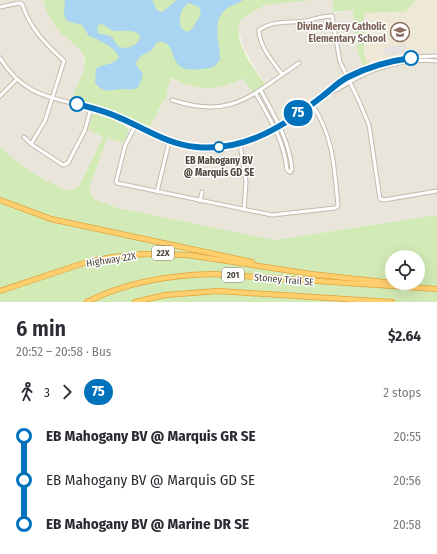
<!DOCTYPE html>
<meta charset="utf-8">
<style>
body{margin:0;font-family:"Fira Sans Condensed",sans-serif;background:#f7f7f7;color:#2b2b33;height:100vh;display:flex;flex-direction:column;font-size:15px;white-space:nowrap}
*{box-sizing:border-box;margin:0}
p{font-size:13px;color:#7c7c81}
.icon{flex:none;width:22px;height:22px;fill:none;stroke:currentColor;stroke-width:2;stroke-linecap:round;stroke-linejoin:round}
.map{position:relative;height:302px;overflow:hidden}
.panel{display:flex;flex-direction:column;background:#fff;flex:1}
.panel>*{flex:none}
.badge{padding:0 8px;border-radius:13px;font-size:14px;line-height:26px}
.buttons{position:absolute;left:385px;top:250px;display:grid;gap:8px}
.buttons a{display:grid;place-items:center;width:40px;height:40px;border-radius:50%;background:#fff;box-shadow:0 4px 16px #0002;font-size:20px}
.map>.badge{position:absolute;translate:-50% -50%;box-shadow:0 0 0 2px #fff}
.legs{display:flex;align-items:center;gap:6px;height:44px;padding:0 16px;font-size:13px}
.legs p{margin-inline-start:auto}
.overview{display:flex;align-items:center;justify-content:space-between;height:68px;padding:0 16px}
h1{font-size:22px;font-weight:600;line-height:30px}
ul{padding:0 16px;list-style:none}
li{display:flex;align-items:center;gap:14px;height:44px;font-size:15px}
li i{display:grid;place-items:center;width:6px;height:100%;margin:0 5px;background:currentColor}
li i::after{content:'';width:10px;height:10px;margin:-5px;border:3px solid;border-radius:50%;background:#fff}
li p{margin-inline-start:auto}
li:first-child i{background:linear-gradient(#0000 50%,currentColor 0)}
li:last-child i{background:linear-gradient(currentColor 50%,#0000 0)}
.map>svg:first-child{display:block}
.residential{fill:#eae5da}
.education{fill:#efe8d6}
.green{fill:#d2eab5;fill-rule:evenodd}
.parking{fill:#e5e3e0}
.water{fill:#a9d4f2;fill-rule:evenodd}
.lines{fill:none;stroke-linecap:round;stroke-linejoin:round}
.minor-casing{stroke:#c2bbae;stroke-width:5}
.highway-casing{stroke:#e0a43c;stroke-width:6}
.minor{stroke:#fff;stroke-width:3}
.highway{stroke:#ffcf6e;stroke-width:4.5}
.line-1-casing{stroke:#fff;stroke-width:9}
.line-1{stroke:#0072bc;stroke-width:6}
.stop-1-dot{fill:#fff;stroke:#0072bc;stroke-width:2}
.labels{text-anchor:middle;stroke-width:3;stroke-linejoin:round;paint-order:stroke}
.shield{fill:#fff;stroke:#817c74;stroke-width:1}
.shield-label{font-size:9px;font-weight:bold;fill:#4b4439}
.education-label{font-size:10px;font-weight:bold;fill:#785e54;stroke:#fff;text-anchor:end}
.stop-label{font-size:10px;font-weight:bold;fill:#4b4439;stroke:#fff}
.street-label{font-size:10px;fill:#4b4439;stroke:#fff}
</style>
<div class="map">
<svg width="437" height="302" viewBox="0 0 437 302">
<rect width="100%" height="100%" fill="#f6f3ec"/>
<g class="residential">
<path d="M0 0H43L44 5 58 30 78 47 83 54 85 66 71 108 94 113 88 129 103 137 79 186 69 191 45 182 24 168 0 147Z"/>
<path d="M314 0H333V12L336 13 353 9 357 48 363 67 412 52 437 51V215L275 240 118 208 94 199 89 189 107 138 123 142 134 121 149 129 163 101 170 78 190 86 207 88 231 84 243 78 265 84 244 49 238 28 240 20 265 5Z"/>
</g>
<path class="education" d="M416 0H437V51L412 52 368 65 364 54V13L405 12Z"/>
<g class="green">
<path d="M43 0H314L265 5 240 20C233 41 252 67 265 84L253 93 243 78C227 88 206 91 188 85 182 84 176 79 171 78L166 93 169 95 163 101 149 129 111 110 72 100C75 89 84 73 85 64 86 47 68 42 59 31 52 23 45 9 43 0Z"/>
<path d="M333 0H416L405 12 364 13V54L368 65 363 67 357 48 353 10 333 12Z"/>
<path d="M96 113 120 122 129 129 123 143 107 138 89 189 94 199 118 208 275 240 437 215V302H0V147C24 168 40 179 69 191L79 186 103 137 88 129 93 114ZM392 257H418V283H392Z"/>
</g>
<path class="parking" d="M406 44 408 52 387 56 384 51H382L381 48Z"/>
<path class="water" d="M65 0H152L157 10 162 12 177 0H243C238 4 231 5 226 9 211 21 220 44 220 60L214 67C206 69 191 71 183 68 169 62 176 40 158 42 155 44 154 47 152 50 145 55 138 54 136 65L143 74 139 86C134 91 130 89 124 89 112 89 103 95 95 82L96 69C103 63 114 66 119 57 112 45 101 41 89 36L82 25 67 21 64 15ZM188 3 199 7 201 14 192 29 187 32 181 28C178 17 180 11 188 3ZM101 23 113 31H130L136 32 140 36C140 46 125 51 118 46 115 43 114 38 110 36 107 34 102 35 98 33L97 27Z"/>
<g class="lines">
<g class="minor-casing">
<g id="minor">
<path d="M0 7 19 3 22 4C31 30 45 43 64 61L45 121 31 144 24 137"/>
<path d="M0 58C26 100 56 97 98 110 123 117 144 132 167 141 230 164 278 128 326 94 345 67 406 56 437 56"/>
<path d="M282 74C273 62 259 46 259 30 274 20 288 23 305 21 313 20 324 15 332 16L340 62 359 101 369 125 380 199 384 200 437 191"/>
<path d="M261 91C275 117 289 140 292 169L290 172"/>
<path d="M256 94C270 119 284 140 287 170L290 172"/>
<path d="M326 94C338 91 348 82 359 77 381 65 412 58 437 61"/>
<path d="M0 96 16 80"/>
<path d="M172 100C233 120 252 94 299 63"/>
<path d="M135 126 125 146 116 182 117 183 272 215 335 208 338 206C334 166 334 138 312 104"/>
<path d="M31 144 63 165 68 163 85 130 91 108"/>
<path d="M240 144 246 182 244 210"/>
<path d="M157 192 169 142"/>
<path d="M200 201 202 192"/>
</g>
</g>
<g class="highway-casing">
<g id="highway">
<path d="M0 200 51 219 252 262"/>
<path d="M395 283 408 285"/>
<path d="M0 291 87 262 113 257 144 254 188 255 311 274 392 283"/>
<path d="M87 302C126 282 170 275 213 274L437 289"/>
<path d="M135 302 165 295 218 291 392 302"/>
</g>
</g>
<use href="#minor" class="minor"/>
<use href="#highway" class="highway"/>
</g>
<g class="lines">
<g class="line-1-casing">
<path id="line-1" d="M77 104C92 108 106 111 120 118 146 129 167 144 196 147 245 152 286 125 324 95 332 89 338 82 348 77 368 67 389 61 411 58"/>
</g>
<use href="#line-1" class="line-1"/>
</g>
<defs>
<g id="school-ring" transform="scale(1)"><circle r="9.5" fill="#fff" stroke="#8d6e63" stroke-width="1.5"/><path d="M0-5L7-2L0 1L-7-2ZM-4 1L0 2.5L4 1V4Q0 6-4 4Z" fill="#8d6e63"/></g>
</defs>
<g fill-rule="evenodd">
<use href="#school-ring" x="400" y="32"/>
</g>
<g class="stop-1-dot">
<circle cx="411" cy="58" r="7"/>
<circle cx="77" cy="104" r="7"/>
<circle cx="219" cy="147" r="5"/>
</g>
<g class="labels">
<g class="shield">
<rect x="152" y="246" width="22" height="14" rx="3"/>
<rect x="222" y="268" width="22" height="14" rx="3"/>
</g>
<g class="shield-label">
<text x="163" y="256">22X</text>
<text x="233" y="278">201</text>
</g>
<g class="education-label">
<text x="386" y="30">Divine Mercy Catholic<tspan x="386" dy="12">Elementary School</tspan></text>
</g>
<g class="stop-label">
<text x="219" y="164">EB Mahogany BV<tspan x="219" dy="12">@ Marquis GD SE</tspan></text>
</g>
<g class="street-label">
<text transform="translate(111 259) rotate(-9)" y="4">Highway 22X</text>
<text transform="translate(284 279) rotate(5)" y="4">Stoney Trail SE</text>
</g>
</g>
</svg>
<div class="buttons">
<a><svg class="icon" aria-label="locate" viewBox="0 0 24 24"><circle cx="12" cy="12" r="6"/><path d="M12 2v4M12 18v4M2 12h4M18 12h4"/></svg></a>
</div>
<b class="badge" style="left:298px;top:113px;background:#0072bc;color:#fff">75</b>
</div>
<section class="panel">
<div class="overview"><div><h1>6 min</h1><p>20:52 – 20:58 · Bus</p></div><b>$2.64</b></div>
<div class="legs"><svg class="icon" aria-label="walk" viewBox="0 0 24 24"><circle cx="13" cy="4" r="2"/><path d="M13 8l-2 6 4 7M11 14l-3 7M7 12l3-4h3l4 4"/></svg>3<svg class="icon" aria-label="forward" viewBox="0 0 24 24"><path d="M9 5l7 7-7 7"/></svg><b class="badge" style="background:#0072bc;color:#fff">75</b><p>2 stops</p></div>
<ul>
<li><i style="color:#0072bc"></i><b>EB Mahogany BV @ Marquis GR SE</b><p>20:55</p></li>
<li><i style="color:#0072bc"></i><span>EB Mahogany BV @ Marquis GD SE</span><p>20:56</p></li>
<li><i style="color:#0072bc"></i><b>EB Mahogany BV @ Marine DR SE</b><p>20:58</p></li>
</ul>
</section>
